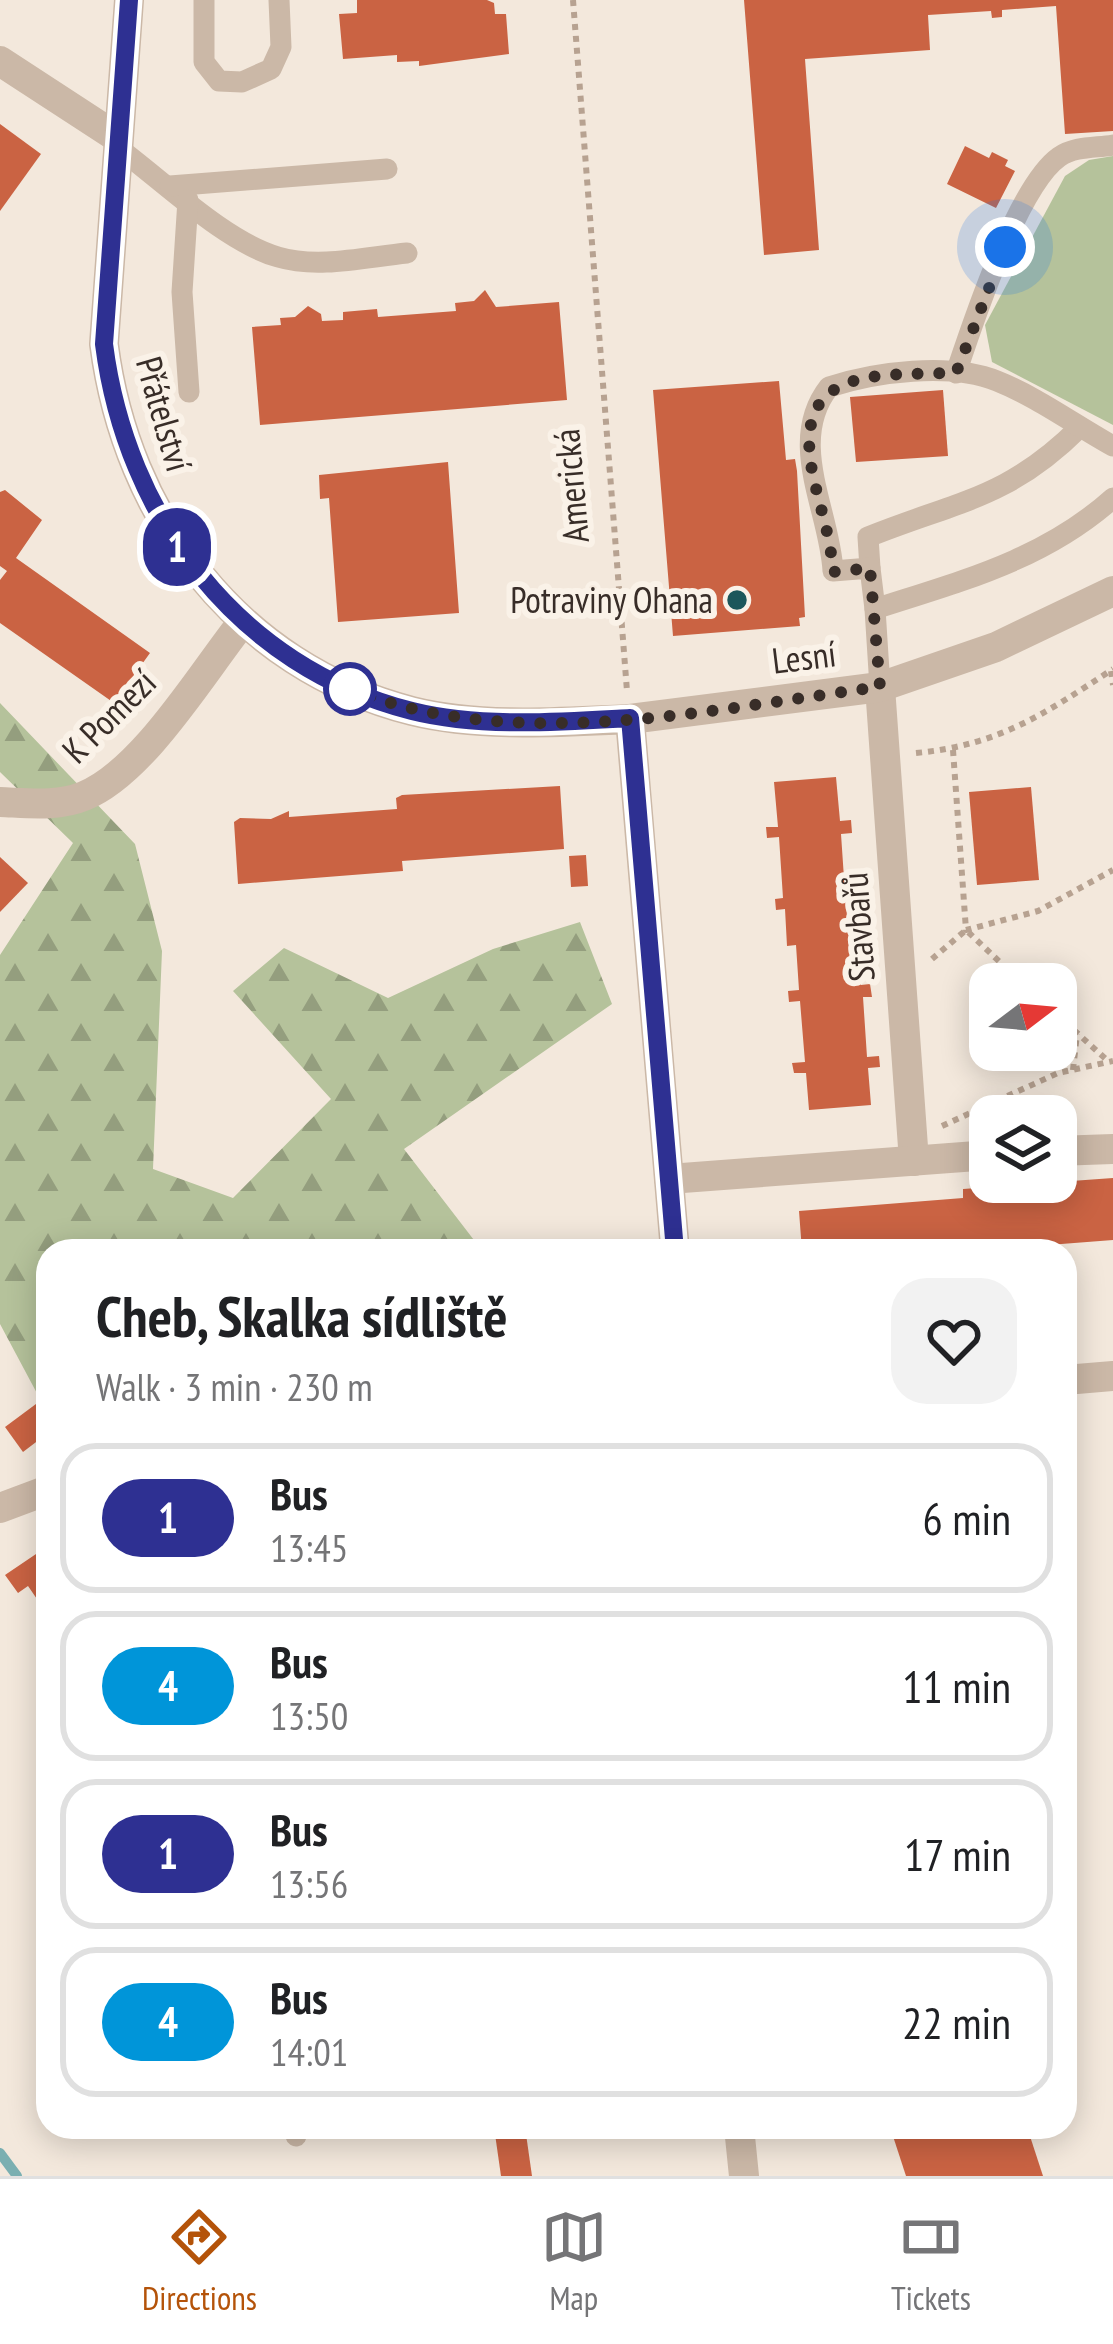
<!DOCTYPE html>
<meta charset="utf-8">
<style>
body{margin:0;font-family:"PT Sans Narrow",sans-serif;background:#f2f2f2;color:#202124;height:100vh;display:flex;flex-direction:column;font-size:45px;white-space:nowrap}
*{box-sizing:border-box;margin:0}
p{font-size:39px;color:#757577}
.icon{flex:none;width:66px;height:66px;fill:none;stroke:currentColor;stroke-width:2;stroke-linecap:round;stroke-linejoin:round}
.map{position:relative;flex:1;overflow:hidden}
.side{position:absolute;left:36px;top:1239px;width:1041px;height:900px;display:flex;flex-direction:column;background:#fff;border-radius:36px;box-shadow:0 6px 30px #0003}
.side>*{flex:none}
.badge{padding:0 24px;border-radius:39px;font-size:42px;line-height:78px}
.needle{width:78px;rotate:74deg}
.buttons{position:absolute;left:969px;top:963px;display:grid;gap:24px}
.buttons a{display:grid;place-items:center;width:108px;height:108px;border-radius:24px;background:#fff;box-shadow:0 6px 30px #0003;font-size:60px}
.you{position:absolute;width:60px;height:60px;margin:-30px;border:9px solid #fff;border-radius:50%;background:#1a73e8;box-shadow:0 0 0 18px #1a73e833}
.map>.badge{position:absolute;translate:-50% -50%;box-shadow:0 0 0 6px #fff}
.round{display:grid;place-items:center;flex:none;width:126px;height:126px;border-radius:36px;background:#f2f2f2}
.headline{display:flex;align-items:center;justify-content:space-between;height:204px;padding:0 60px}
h1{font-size:57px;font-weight:700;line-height:90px}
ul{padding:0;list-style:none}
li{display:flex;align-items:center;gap:36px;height:150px;margin:0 24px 18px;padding:0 36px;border:6px solid #e0e0e0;border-radius:36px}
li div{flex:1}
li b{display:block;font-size:45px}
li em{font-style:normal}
li .badge{min-width:132px;font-weight:700;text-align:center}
.menu{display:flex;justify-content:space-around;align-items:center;height:168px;border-top:3px solid #e0e0e0;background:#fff;font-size:33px;color:#757577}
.menu a{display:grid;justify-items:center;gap:6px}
.menu .on{color:#b45309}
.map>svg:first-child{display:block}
.green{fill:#b5c29b}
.forest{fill:url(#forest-firs)}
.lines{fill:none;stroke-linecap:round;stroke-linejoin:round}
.stream{stroke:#7aafb1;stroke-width:10}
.building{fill:#ca6343}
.path{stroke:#b7a291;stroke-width:6;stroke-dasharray:6 6;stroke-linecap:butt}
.service{stroke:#cbb8a7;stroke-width:21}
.minor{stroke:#cbb8a7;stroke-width:30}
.tertiary{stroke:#cbb8a7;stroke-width:30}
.line-casing{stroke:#fff;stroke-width:27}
.line{stroke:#2e3092;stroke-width:18}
.walk{stroke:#382d28;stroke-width:12;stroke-dasharray:0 21.6}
.poi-dot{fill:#1c575b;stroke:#faf2e8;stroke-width:4.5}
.stop-dot{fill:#fff;stroke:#2e3092;stroke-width:6}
.labels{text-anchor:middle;stroke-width:12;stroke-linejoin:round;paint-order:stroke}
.street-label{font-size:36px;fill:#382d28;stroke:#faf2e8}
.poi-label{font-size:36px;fill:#382d28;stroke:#faf2e8;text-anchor:end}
</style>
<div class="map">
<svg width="1113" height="2176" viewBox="0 0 1113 2176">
<defs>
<pattern id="forest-firs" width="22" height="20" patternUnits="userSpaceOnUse" patternTransform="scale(3)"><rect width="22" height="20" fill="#b5c29b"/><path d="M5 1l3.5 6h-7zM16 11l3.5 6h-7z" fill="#949e7e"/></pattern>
</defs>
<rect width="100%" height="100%" fill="#f3e8dc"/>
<path class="green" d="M1113 156V425L992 362 985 325 1065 176 1089 160Z"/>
<path class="forest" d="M0 703 135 844 162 951 153 1169 233 1198 331 1099 233 991 284 948 388 998 493 949 580 922 612 1004 404 1149 477 1244 500 1251H48V1414L0 1324V955L73 843 0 772Z"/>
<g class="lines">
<path class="stream" d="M0 2153 17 2176"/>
</g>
<g class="building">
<path d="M357 0H487L494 3 495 14H506L509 54 419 66V61L397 62V55L343 59 339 14 357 13Z"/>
<path d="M744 0H1113V131L1065 134 1056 6 1002 10V17L992 18 991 11 928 15 930 50 805 59 819 250 764 255Z"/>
<path d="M0 124 41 154 0 211Z"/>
<path d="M965 146 989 158 992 152 1008 160 1005 166 1015 171 996 208 947 184Z"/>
<path d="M485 290 496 307 559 302 567 400 260 425 252 327 281 325 280 318 295 317 308 306 321 314 322 321 343 320V312L377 309 378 317 456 311 455 303 474 301Z"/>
<path d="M779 381 786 460 795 459 797 471 805 617 799 618 800 626 673 636 653 390Z"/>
<path d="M943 390 948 456 856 462 850 397Z"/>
<path d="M448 462 459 613 338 622 329 498 320 499 319 475Z"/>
<path d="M5 490 42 520 16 558 150 653 114 703 0 623V580L7 571 0 566V492Z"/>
<path d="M836 777 840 821 851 820 852 833 841 834 845 893 861 892 862 903 846 904 849 942 858 941 861 985 870 984 872 997H863L867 1057 879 1056 880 1067 868 1068 871 1105 809 1110 806 1073H794L792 1063 805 1062 800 1001 789 1002 788 991 799 990 796 945 787 946 785 909 776 910 775 899 783 898 779 837 767 838 766 827H778L774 782Z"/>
<path d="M560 786 564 849 402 861 403 871 238 884 234 822 240 818 271 819 289 811V817L397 809 396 798 402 795Z"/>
<path d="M1031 787 1039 880 977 885 969 792Z"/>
<path d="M586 855 588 886 571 887 569 856Z"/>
<path d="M0 857 28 883 0 912Z"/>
<path d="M1113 1178V1240L973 1251H802L799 1211 963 1198V1189Z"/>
<path d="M36 1404 48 1433 23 1452 5 1427Z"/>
<path d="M39 1552 48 1565V1615L28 1586 18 1593 5 1575Z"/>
<path d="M494 2127H525L532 2176H501Z"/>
<path d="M890 2127H1027L1043 2176H906Z"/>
</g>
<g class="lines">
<g class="path">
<path d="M573 0 627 691"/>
<path d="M1111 671 1113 685"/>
<path d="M953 750 966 930 1038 911 1113 870"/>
<path d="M916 753C1000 745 1044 714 1113 669"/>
<path d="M932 959 966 930 1023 984"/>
<path d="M1056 1014 1107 1060"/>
<path d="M1073 1070 1077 1034"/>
<path d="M942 1126 1058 1073 1113 1061"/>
</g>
<g class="service">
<path d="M204 0V62L219 81 242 82 271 69 281 47 279 0"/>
<path d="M117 147C162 180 225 242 278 257 318 269 366 257 407 253"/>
<path d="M170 186 387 169"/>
<path d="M188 200 182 292 189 392"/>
<path d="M956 373C973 322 1018 186 1059 157 1075 146 1095 148 1113 145"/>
<path d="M870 568 868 537C957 501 1008 499 1080 427"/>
<path d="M875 609 870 568 833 571C830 511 786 442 829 387 875 372 950 362 997 381 1037 397 1075 425 1113 446"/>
<path d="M880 687 875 609C961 581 1044 560 1113 498"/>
<path d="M294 2127 296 2136"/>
</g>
<g class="minor">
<path d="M0 61 118 138"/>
<path d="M880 687 914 1161"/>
<path d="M630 719 880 687 996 647 1113 591"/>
<path d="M0 802C27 803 58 807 84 796 143 772 202 673 241 624"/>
<path d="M1056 1151 1113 1149"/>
<path d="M669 1179 990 1155"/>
<path d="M1065 1380 1113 1376"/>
<path d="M0 1508 48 1490"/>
</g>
<g class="tertiary">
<path d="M129 0 104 344C126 517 238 667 412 711 480 728 560 722 630 719L675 1251"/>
<path d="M739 2127 744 2176"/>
</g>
</g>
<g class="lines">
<g class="line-casing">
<path id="line" d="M129 0 104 344C126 517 238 667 412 711 480 728 560 722 630 718L675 1251"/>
</g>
<use href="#line" class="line"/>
<path class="walk" d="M350 689C515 755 709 709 880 687L870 568 833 572C831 539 821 511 814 480 788 366 873 375 956 373L1005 247"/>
</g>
<circle class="poi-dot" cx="737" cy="600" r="12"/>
<circle class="stop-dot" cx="350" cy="689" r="24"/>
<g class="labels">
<g class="street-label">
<text transform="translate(164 414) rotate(74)" y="13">Přátelství</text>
<text transform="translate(571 486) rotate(-95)" y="13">Americká</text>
<text transform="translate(804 657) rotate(-7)" y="13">Lesní</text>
<text transform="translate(109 716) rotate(-45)" y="13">K Pomezí</text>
<text transform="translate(858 927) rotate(-94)" y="13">Stavbařů</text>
</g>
<g class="poi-label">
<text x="713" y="613">Potraviny Ohana</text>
</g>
</g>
</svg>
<div class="buttons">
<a><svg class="needle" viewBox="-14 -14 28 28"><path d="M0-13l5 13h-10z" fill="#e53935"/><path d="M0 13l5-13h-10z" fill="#757577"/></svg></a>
<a><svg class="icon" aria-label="layers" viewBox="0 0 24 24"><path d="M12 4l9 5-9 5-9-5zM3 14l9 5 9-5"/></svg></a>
</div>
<div class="you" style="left:1005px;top:247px"></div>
<b class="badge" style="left:177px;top:547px;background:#2e3092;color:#fff">1</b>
<section class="side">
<div class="headline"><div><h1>Cheb, Skalka sídliště</h1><p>Walk · 3 min · 230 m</p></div><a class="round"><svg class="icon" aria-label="heart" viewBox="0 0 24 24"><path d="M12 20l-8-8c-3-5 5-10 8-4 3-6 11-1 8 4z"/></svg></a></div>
<ul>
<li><span class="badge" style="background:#2e3092;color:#fff">1</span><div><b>Bus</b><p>13:45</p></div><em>6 min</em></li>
<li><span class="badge" style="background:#0095d9;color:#fff">4</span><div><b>Bus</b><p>13:50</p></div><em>11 min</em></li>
<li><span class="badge" style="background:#2e3092;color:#fff">1</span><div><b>Bus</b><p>13:56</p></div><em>17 min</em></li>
<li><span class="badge" style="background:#0095d9;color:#fff">4</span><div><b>Bus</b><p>14:01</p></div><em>22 min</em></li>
</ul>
</section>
</div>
<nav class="menu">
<a class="on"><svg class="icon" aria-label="directions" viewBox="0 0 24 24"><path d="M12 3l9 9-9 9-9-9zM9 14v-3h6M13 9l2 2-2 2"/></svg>Directions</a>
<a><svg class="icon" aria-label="map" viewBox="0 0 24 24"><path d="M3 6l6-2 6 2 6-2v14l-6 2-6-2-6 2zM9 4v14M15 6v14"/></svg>Map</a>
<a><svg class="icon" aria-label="tickets" viewBox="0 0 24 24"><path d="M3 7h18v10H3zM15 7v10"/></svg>Tickets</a>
</nav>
